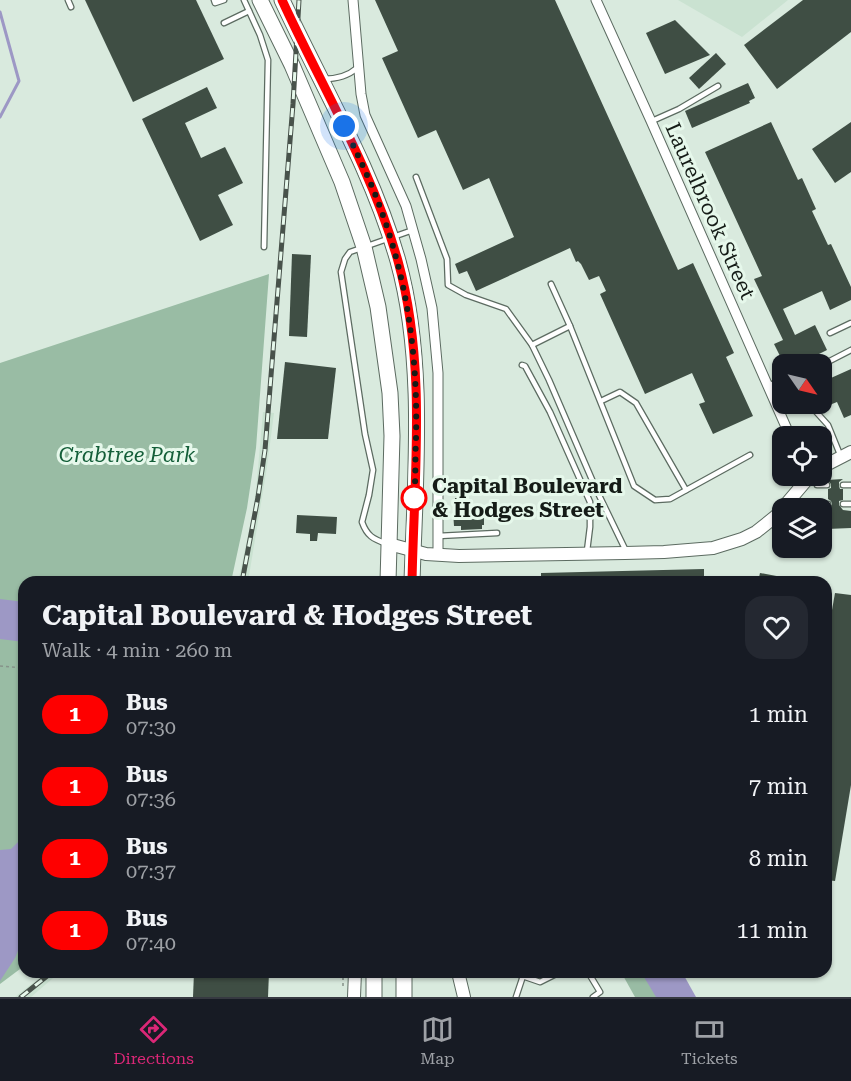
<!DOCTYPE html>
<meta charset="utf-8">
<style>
body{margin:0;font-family:"Roboto Serif",serif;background:#242831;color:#f1f3f6;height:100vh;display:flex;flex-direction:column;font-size:22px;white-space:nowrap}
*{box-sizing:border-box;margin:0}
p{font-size:20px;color:#9ea1a6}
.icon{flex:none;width:33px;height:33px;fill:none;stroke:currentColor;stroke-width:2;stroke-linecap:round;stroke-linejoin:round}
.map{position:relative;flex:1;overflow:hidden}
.sheet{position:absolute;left:18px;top:576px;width:814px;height:402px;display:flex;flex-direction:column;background:#171b24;border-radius:18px;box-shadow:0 2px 4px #0004}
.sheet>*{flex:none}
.badge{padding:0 12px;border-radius:20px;font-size:21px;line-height:39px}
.needle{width:39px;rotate:124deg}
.tools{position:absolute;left:772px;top:354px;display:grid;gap:12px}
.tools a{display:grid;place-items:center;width:60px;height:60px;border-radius:12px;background:#171b24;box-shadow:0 2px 4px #0004;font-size:30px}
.you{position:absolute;width:30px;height:30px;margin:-15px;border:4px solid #fff;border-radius:50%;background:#1a73e8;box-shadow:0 0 0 9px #1a73e833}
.map>.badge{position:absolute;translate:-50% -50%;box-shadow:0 0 0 3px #fff}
.round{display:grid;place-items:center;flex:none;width:63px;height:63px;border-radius:18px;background:#242831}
.head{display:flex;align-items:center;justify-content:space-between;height:102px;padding:0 24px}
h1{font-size:28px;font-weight:700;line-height:45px}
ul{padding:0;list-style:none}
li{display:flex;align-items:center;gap:18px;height:72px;padding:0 24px}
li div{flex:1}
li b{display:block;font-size:22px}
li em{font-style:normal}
li .badge{min-width:66px;font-weight:700;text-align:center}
.menu{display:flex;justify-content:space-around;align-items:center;height:84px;border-top:2px solid #363941;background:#171b24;font-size:16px;color:#9ea1a6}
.menu a{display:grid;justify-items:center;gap:3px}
.menu .on{color:#db2777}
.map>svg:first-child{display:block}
.built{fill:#cae2d1}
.green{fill:#99bca4}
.water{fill:#9d98c5}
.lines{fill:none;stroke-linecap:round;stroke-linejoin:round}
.stream{stroke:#9d98c5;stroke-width:3}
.building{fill:#3f4e44}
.service-casing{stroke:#5c6b61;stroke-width:7}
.minor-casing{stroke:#5c6b61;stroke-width:11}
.tertiary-casing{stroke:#5c6b61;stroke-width:14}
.primary-casing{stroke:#5c6b61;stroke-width:17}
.path{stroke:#86938a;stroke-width:1.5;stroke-dasharray:3 3;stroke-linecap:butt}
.service{stroke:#fff;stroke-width:4.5}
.minor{stroke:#fff;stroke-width:9}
.tertiary{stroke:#fff;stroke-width:12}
.primary{stroke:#fff;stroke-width:15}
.rail-casing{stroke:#48524b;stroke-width:5}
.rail{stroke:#e6f8eb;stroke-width:3;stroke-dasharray:9;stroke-linecap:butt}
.line-casing{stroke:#fff;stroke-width:14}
.line{stroke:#fe0000;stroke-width:9}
.walk{stroke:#151c17;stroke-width:6;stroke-dasharray:0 10.8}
.stop-dot{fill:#fff;stroke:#fe0000;stroke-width:3}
.labels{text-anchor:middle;stroke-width:6;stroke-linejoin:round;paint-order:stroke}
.street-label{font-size:21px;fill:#151c17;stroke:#e6f8eb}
.park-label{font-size:21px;font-style:italic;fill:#135e38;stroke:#e6f8eb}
.stop-label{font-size:21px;font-weight:bold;fill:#151c17;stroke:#e6f8eb;text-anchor:start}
</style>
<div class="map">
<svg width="851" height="997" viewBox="0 0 851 997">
<rect width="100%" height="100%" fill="#d9eade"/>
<g class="built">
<path d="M678 0H788L742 37Z"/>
<path d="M263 412 274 413 267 467 248 582H238L252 517 256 490Z"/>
<path d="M47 972H60L31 997H15Z"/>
</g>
<g class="green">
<path d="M269 274 256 448 247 508 231 582H24V966L0 984V363Z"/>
<path d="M621 972H667L682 997H635Z"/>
</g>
<g class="water">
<path d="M306 576 360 582H250Z"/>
<path d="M0 599 24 602V642L0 639Z"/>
<path d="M24 836V936L15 958 0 981V850L11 849Z"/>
<path d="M641 972H682L696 997H656Z"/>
</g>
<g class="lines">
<path class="stream" d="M0 12 19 81 0 117"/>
</g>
<g class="building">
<path d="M85 0H196L224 59 133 102Z"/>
<path d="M375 0H555L678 270 693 263 734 353 726 357 753 416 713 434 699 404 705 402 692 373 645 394 600 294 606 291 599 276 589 280 581 264 578 261 576 262 570 248 476 291 467 271 459 274 455 264 514 237 489 178 463 190 436 130 418 138 382 58 398 51Z"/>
<path d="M803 0H851V32L777 89 744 45Z"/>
<path d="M675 20 710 55 665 74 646 33Z"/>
<path d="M716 53 726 64 699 89 689 78Z"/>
<path d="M748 83 755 98 749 101 750 103 692 128 685 111Z"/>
<path d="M207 87 217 108 185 123 201 158 225 147 243 183 218 195 233 225 200 241 142 119Z"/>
<path d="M771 122 798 180 802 178 816 209 812 211 828 245 831 244 851 287V300L830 310 822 291 783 309 795 335 815 325 827 350 817 355 820 361 816 364H784L774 344 783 340 754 279 762 276 705 152Z"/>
<path d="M851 122V172L835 183 812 149Z"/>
<path d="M292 254 311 255 307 337 289 336Z"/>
<path d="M285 362 336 368 328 439H277Z"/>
<path d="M851 369V415L844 418 837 402 822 408V382Z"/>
<path d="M843 479 839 482V486L840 489H843V500L839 501V505L843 510 851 511V528L827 529V511L832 504 831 501 828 499V489L831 488V484L827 480Z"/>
<path d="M455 498H466L467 511H484V525H482V529L461 530V526H454L453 511 455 508Z"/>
<path d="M297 515 337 517 336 534 318 533 317 541H310V534L296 533Z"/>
<path d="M704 569V580L541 582V573Z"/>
<path d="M760 573 787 578 786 582H758Z"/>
<path d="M835 593 851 595V785L835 881 826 880V644Z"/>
<path d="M194 972H269L268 997H193Z"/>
</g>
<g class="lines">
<g class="service-casing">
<g id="service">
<path d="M68 0 71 7"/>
<path d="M214 0 215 3 224 0"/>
<path d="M244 0 260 35 268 60 264 247"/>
<path d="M224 23 249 11"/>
<path d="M323 79C336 79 347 77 357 68"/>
<path d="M652 121 679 109 718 86"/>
<path d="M416 177 447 259 448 285 466 295 506 309 532 345 549 380 596 489 626 551"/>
<path d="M551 284 570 326"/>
<path d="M830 333 851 323"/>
<path d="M532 345 570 326 634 486 655 500 670 499 750 455"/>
<path d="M522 365 525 366 550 412 590 502V527L587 551"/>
<path d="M822 365 851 350"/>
<path d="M768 386 783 379"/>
<path d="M601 401 620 392 636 403 686 490"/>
<path d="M809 404 828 425 841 457"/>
<path d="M817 485H827"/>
<path d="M843 485H851"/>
<path d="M817 503 828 504"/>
<path d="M843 504H851"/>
<path d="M438 536 497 533"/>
<path d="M387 544C373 539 367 536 362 522L369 495 373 470 365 434 341 272 345 259 350 252 413 230"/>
<path d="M511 972 540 982 560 972"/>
<path d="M588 972 600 992 593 997"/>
<path d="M516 997 523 976"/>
</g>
</g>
<g class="minor-casing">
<g id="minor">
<path d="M353 0 361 94 365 115 406 206 421 259 432 308 438 373V555"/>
<path d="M596 0 651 121 790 436"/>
</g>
</g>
<g class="tertiary-casing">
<g id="tertiary">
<path d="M822 467 851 452"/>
<path d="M389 544 426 554 459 556 625 553 664 552 713 548 742 539 756 532 776 516 810 476"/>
<path d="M458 972 464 997"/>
<path d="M354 997 355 972"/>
</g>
</g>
<g class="primary-casing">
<g id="primary">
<path d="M260 0 292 65 342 182 364 247 378 307 390 393 392 436 388 582"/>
<path d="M282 0C322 86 372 169 398 261 426 362 415 478 412 582"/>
<path d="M404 972V997"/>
<path d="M374 997V972"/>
</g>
</g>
<g class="path">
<path d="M0 666 24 668"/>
<path d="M343 986V972"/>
</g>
<use href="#service" class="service"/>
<use href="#minor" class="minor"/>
<use href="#tertiary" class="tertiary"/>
<use href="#primary" class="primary"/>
<g class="rail-casing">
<g id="rail">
<path d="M242 582 258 497 265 450 293 104 299 0"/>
<path d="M21 997 52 972"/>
</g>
</g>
<use href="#rail" class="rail"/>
</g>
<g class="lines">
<g class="line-casing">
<path id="line" d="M282 0C322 87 372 169 398 261 427 365 414 476 412 582"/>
</g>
<use href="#line" class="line"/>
<path class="walk" d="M344 126C357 154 371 181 381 210 408 283 418 360 416 439 415 458 416 479 414 498"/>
</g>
<circle class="stop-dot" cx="414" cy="498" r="12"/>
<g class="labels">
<g class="street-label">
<text transform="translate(710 211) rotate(66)" y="7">Laurelbrook Street</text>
</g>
<g class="park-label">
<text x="127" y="462">Crabtree Park</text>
</g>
<g class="stop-label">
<text x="432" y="493">Capital Boulevard<tspan x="432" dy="24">&amp; Hodges Street</tspan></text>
</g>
</g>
</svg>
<div class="tools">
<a><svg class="needle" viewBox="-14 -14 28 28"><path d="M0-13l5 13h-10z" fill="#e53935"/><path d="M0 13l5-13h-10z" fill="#9ea1a6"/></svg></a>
<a><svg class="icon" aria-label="locate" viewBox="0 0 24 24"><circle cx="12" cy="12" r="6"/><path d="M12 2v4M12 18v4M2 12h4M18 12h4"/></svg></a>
<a><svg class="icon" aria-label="layers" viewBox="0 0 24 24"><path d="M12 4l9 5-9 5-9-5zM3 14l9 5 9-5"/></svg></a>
</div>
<div class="you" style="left:344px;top:126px"></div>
<section class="sheet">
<div class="head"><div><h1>Capital Boulevard &amp; Hodges Street</h1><p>Walk · 4 min · 260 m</p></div><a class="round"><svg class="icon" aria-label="heart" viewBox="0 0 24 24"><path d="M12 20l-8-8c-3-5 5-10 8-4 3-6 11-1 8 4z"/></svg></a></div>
<ul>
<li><span class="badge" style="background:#fe0000;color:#fff">1</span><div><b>Bus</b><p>07:30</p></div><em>1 min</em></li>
<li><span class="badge" style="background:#fe0000;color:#fff">1</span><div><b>Bus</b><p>07:36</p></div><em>7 min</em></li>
<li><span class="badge" style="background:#fe0000;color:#fff">1</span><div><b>Bus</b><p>07:37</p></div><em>8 min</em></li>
<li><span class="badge" style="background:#fe0000;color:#fff">1</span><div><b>Bus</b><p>07:40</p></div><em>11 min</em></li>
</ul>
</section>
</div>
<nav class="menu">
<a class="on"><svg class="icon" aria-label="directions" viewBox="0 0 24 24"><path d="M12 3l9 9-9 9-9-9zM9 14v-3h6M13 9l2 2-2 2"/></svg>Directions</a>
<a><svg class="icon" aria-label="map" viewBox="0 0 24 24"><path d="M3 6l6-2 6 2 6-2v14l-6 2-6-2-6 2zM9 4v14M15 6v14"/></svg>Map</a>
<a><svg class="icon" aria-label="tickets" viewBox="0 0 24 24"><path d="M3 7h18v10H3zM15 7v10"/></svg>Tickets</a>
</nav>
